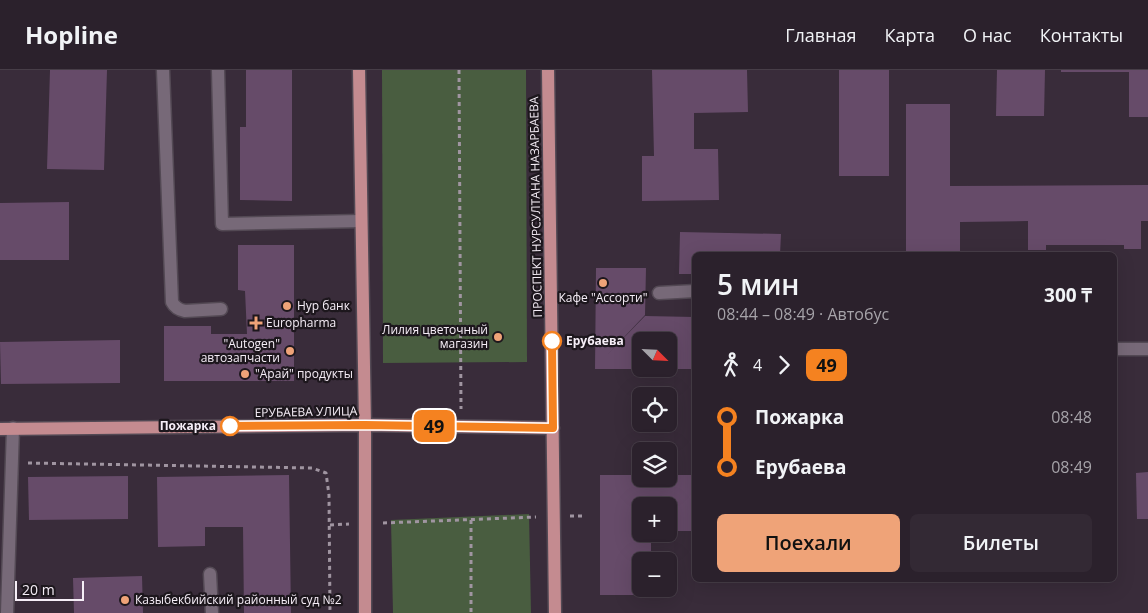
<!DOCTYPE html>
<html lang="ru">
<meta charset="utf-8">
<style>
body{margin:0;font-family:"Open Sans",sans-serif;background:#332934;color:#f1f3f6;height:100vh;display:flex;flex-direction:column;font-size:19px;white-space:nowrap}
*{box-sizing:border-box;margin:0}
p{font-size:16px;color:#a6a3a9}
.icon{flex:none;width:28px;height:28px;fill:none;stroke:currentColor;stroke-width:2;stroke-linecap:round;stroke-linejoin:round}
.map{position:relative;flex:1;overflow:hidden}
.sheet{position:absolute;left:692px;top:182px;width:425px;height:330px;display:flex;flex-direction:column;background:#2b212c;border-radius:8px;box-shadow:0 5px 20px #0002,0 0 0 1px #473e48}
.sheet>*{flex:none}
.badge{padding:0 10px;border-radius:8px;font-size:18px;line-height:32px}
.needle{width:32px;rotate:114deg}
.buttons{position:absolute;left:632px;top:262px;display:grid;gap:10px}
.buttons a{display:grid;place-items:center;width:45px;height:45px;border-radius:8px;background:#2b212c;box-shadow:0 5px 20px #0002,0 0 0 1px #473e48;font-size:25px}
.scale{position:absolute;left:15px;bottom:12px;width:69px;box-sizing:border-box;padding-left:5px;border:2px solid #f6eef7;border-top:0;font-size:14px;line-height:18px;white-space:nowrap;color:#f6eef7;-webkit-text-stroke:4px #1d171d;paint-order:stroke}
.map>.badge{position:absolute;translate:-50% -50%;box-shadow:0 0 0 2px #fff}
.legs{display:flex;align-items:center;gap:8px;height:55px;padding:0 25px;font-size:16px}
.legs p{margin-inline-start:auto}
.head{display:flex;align-items:center;justify-content:space-between;height:85px;padding:0 25px}
h1{font-size:28px;font-weight:600;line-height:38px}
.cta{display:flex;gap:10px;margin-top:auto;padding:10px 25px}
.cta a{flex:1;height:58px;border-radius:8px;background:#efa378;color:#111;font-size:20px;font-weight:600;line-height:58px;text-align:center}
.cta a+a{background:#332934;color:#f1f3f6}
ul{padding:0 25px;list-style:none}
li{display:flex;align-items:center;gap:18px;height:50px;font-size:19px}
li i{display:grid;place-items:center;width:8px;height:100%;margin:0 6px;background:currentColor}
li i::after{content:'';width:12px;height:12px;margin:-6px;border:4px solid;border-radius:50%;background:#2b212c}
li p{margin-inline-start:auto}
li:first-child i{background:linear-gradient(#0000 50%,currentColor 0)}
li:last-child i{background:linear-gradient(currentColor 50%,#0000 0)}
header{display:flex;align-items:center;gap:30px;box-sizing:border-box;height:70px;padding:0 25px;background:#2b212c;border-bottom:1px solid #473e48}
header strong{font-size:24px}
nav{display:flex;gap:28px;margin-inline-start:auto;font-size:18px}
.map>svg:first-child{display:block}
.green{fill:#495d40}
.building{fill:#664b69}
.lines{fill:none;stroke-linecap:round;stroke-linejoin:round}
.minor-casing{stroke:#534954;stroke-width:15}
.major-casing{stroke:#534954;stroke-width:15}
.path{stroke:#a095a1;stroke-width:3;stroke-dasharray:4 4;stroke-linecap:butt}
.minor{stroke:#776978;stroke-width:12}
.major{stroke:#c48b90;stroke-width:12}
.line-1-casing{stroke:#fff;stroke-width:11}
.line-1{stroke:#f58220;stroke-width:8}
.poi-dot{fill:#efa378;stroke:#1d171d;stroke-width:2}
.stop-1-dot{fill:#fff;stroke:#f58220;stroke-width:2.5}
.labels{text-anchor:middle;stroke-width:4.5;stroke-linejoin:round;paint-order:stroke}
.street-label{font-size:12px;fill:#f6eef7;stroke:#1d171d}
.poi-label{font-size:12px;fill:#f6eef7;stroke:#1d171d;text-anchor:start}
.stop-label{font-size:12px;font-weight:bold;fill:#f6eef7;stroke:#1d171d;text-anchor:start}
</style>
<header>
<strong>Hopline</strong>
<nav><a>Главная</a><a>Карта</a><a>О нас</a><a>Контакты</a></nav>
</header>
<div class="map">
<svg width="1148" height="543" viewBox="0 0 1148 543">
<rect width="100%" height="100%" fill="#392c3a"/>
<g class="green">
<path d="M382 0H526L527 292 383 293Z"/>
<path d="M529 444 531 543H393L391 450Z"/>
</g>
<g class="building">
<path d="M50 0H107L104 100 47 99Z"/>
<path d="M246 0H292V131L240 130V57H246Z"/>
<path d="M652 0H747L748 42 694 43V79H718L719 130 642 131V86H654Z"/>
<rect x="839" y="0" width="50" height="106"/>
<path d="M997 0H1045L1044 46H996Z"/>
<path d="M1061 0H1148V47H1129V2H1061Z"/>
<path d="M906 34H950V116L1148 115V151H1141V179H1124V175H1046V180H1028V151L960 152V185H906Z"/>
<path d="M69 132V190H0V133Z"/>
<path d="M680 162 781 164 780 185H695V204H679Z"/>
<path d="M238 175H294V311H164V256H211V264H247L245 221 238 220Z"/>
<path d="M596 198H646L645 245 607 285 645 246 695 247V299H669V271H641V299H595Z"/>
<path d="M120 270V313L1 314 0 272Z"/>
<path d="M1148 402V449H1137L1136 403Z"/>
<path d="M289 405 291 543H244L243 457H205V476L158 477 157 407Z"/>
<path d="M600 405H641V409H669V405H695V461H669V436H641V464H651V491H641V519H651V525H600Z"/>
<path d="M128 406V449L29 450 28 407Z"/>
<path d="M142 506 143 543H74L73 508Z"/>
</g>
<g class="lines">
<g class="minor-casing">
<g id="minor">
<path d="M163 0 172 232C175 238 179 240 185 241L221 239"/>
<path d="M218 0 222 154 360 151"/>
<path d="M659 223 695 221"/>
<path d="M1115 279H1148"/>
<path d="M210 504 212 543"/>
<path d="M7 543 13 358"/>
</g>
</g>
<g class="major-casing">
<g id="major">
<path d="M359 0 365 355V543"/>
<path d="M548 0 555 543"/>
<path d="M0 359 365 355 553 358"/>
</g>
</g>
<g class="path">
<path d="M459 0 461 339"/>
<path d="M28 393 312 398 326 403 329 425 330 543"/>
<path d="M570 446H582"/>
<path d="M471 450V543"/>
<path d="M383 453 536 447"/>
<path d="M330 455 349 454"/>
</g>
<use href="#minor" class="minor"/>
<use href="#major" class="major"/>
</g>
<g class="lines">
<g class="line-1-casing">
<path id="line-1" d="M230 356 365 355 553 358 552 271"/>
</g>
<use href="#line-1" class="line-1"/>
</g>
<g class="poi-dot">
<circle cx="603" cy="213" r="5"/>
<circle cx="287" cy="236" r="5"/>
<path d="M253.5 245.5h5v5h5v5h-5v5h-5v-5h-5v-5h5z"/>
<circle cx="498" cy="267" r="5"/>
<circle cx="290" cy="281" r="5"/>
<circle cx="245" cy="304" r="5"/>
<circle cx="125" cy="530" r="5"/>
</g>
<g class="stop-1-dot">
<circle cx="552" cy="271" r="9"/>
<circle cx="230" cy="356" r="9"/>
</g>
<g class="labels">
<g class="street-label">
<text transform="translate(536 137) rotate(-91)" y="4">ПРОСПЕКТ НУРСУЛТАНА НАЗАРБАЕВА</text>
<text transform="translate(306 342) rotate(-1)" y="4">ЕРУБАЕВА УЛИЦА</text>
</g>
<g class="poi-label">
<text x="603" y="232" text-anchor="middle">Кафе "Ассорти"</text>
<text x="297" y="240">Нур банк</text>
<text x="266" y="257">Europharma</text>
<text x="488" y="264" text-anchor="end">Лилия цветочный<tspan x="488" dy="14">магазин</tspan></text>
<text x="280" y="278" text-anchor="end">"Autogen"<tspan x="280" dy="14">автозапчасти</tspan></text>
<text x="255" y="308">"Арай" продукты</text>
<text x="135" y="534">Казыбекбийский районный суд №2</text>
</g>
<g class="stop-label">
<text x="566" y="275">Ерубаева</text>
<text x="216" y="360" text-anchor="end">Пожарка</text>
</g>
</g>
</svg>
<div class="buttons">
<a><svg class="needle" viewBox="-14 -14 28 28"><path d="M0-13l5 13h-10z" fill="#e53935"/><path d="M0 13l5-13h-10z" fill="#a6a3a9"/></svg></a>
<a><svg class="icon" aria-label="locate" viewBox="0 0 24 24"><circle cx="12" cy="12" r="6"/><path d="M12 2v4M12 18v4M2 12h4M18 12h4"/></svg></a>
<a><svg class="icon" aria-label="layers" viewBox="0 0 24 24"><path d="M12 4l9 5-9 5-9-5zM3 14l9 5 9-5"/></svg></a>
<a>+</a>
<a>−</a>
</div>
<div class="scale">20 m</div>
<b class="badge" style="left:434px;top:356px;background:#f58220;color:#111">49</b>
<section class="sheet">
<div class="head"><div><h1>5 мин</h1><p>08:44 – 08:49 · Автобус</p></div><b>300 ₸</b></div>
<div class="legs"><svg class="icon" aria-label="walk" viewBox="0 0 24 24"><circle cx="13" cy="4" r="2"/><path d="M13 8l-2 6 4 7M11 14l-3 7M7 12l3-4h3l4 4"/></svg>4<svg class="icon" aria-label="forward" viewBox="0 0 24 24"><path d="M9 5l7 7-7 7"/></svg><b class="badge" style="background:#f58220;color:#111">49</b></div>
<ul>
<li><i style="color:#f58220"></i><b>Пожарка</b><p>08:48</p></li>
<li><i style="color:#f58220"></i><b>Ерубаева</b><p>08:49</p></li>
</ul>
<div class="cta"><a>Поехали</a><a>Билеты</a></div>
</section>
</div>
